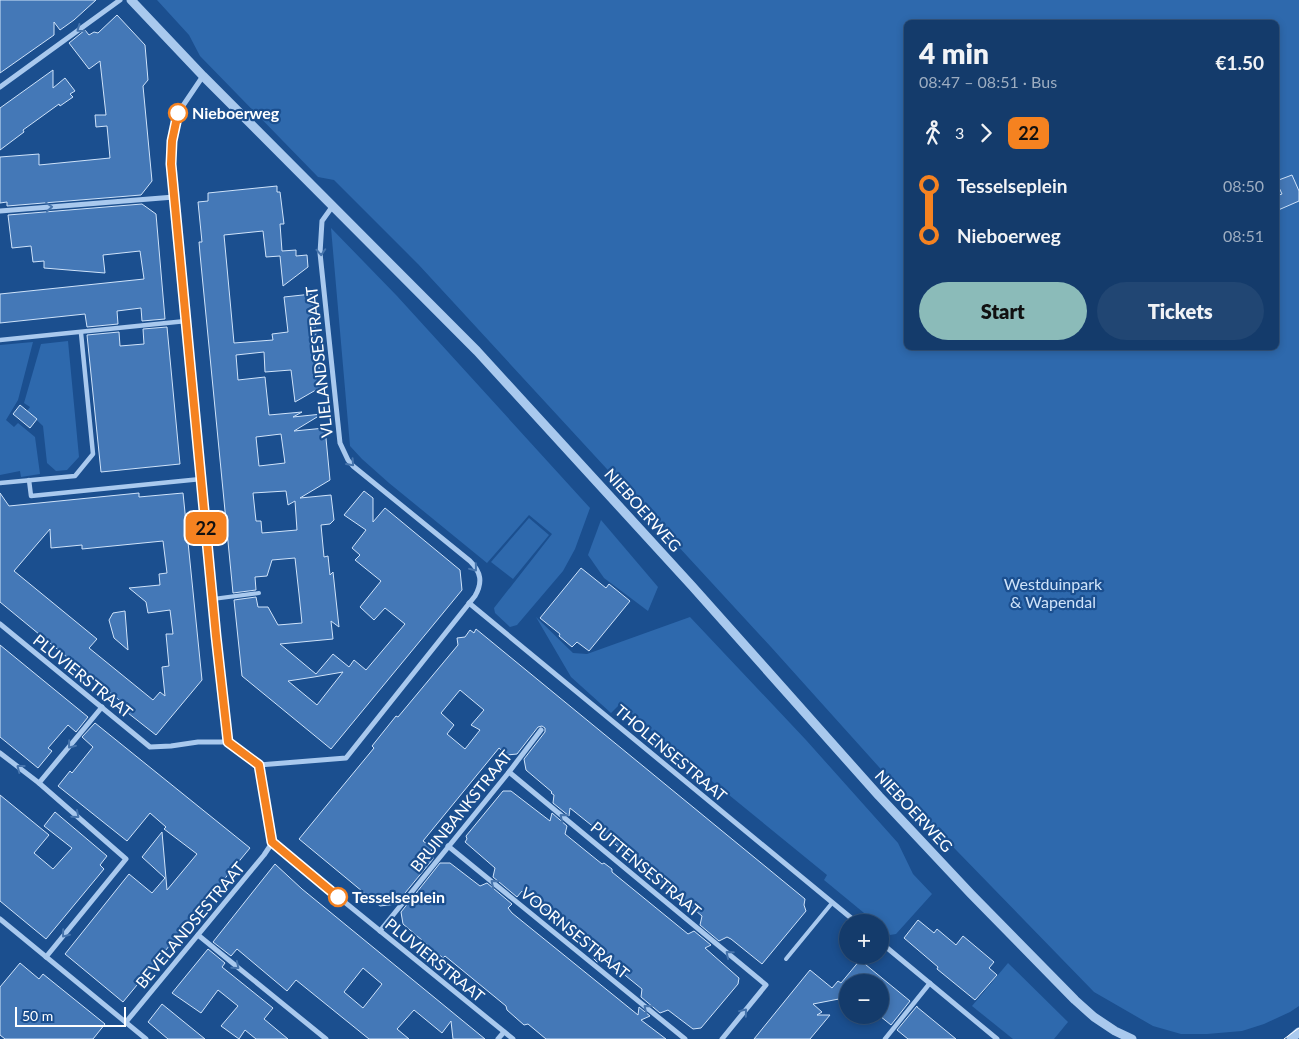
<!DOCTYPE html>
<meta charset="utf-8">
<style>
body{margin:0;font-family:Lato,sans-serif;background:#214673;color:#f1f3f6;height:100vh;display:flex;flex-direction:column;font-size:19px;white-space:nowrap}
*{box-sizing:border-box;margin:0}
p{font-size:16px;color:#9dadc1}
.icon{flex:none;width:28px;height:28px;fill:none;stroke:currentColor;stroke-width:2;stroke-linecap:round;stroke-linejoin:round}
.map{position:relative;flex:1;overflow:hidden}
.panel{position:absolute;left:904px;top:20px;width:375px;height:330px;display:flex;flex-direction:column;background:#143b6b;border-radius:8px;box-shadow:0 2px 8px #0003,0 0 0 1px #33557e}
.panel>*{flex:none}
.badge{padding:0 10px;border-radius:8px;font-size:18px;line-height:32px}
.tools{position:absolute;left:839px;top:914px;display:grid;gap:10px}
.tools a{display:grid;place-items:center;width:50px;height:50px;border-radius:50%;background:#143b6b;box-shadow:0 2px 8px #0003,0 0 0 1px #33557e;font-size:25px}
.scale{position:absolute;left:15px;bottom:12px;width:111px;box-sizing:border-box;padding-left:5px;border:2px solid #fff;border-top:0;font-size:14px;line-height:18px;white-space:nowrap;color:#fff;-webkit-text-stroke:4px #1b4f8f;paint-order:stroke}
.map>.badge{position:absolute;translate:-50% -50%;box-shadow:0 0 0 2px #fff}
.legs{display:flex;align-items:center;gap:8px;height:55px;padding:0 15px;font-size:16px}
.legs p{margin-inline-start:auto}
.summary{display:flex;align-items:center;justify-content:space-between;height:85px;padding:0 15px}
h1{font-size:28px;font-weight:800;line-height:38px}
.action{display:flex;gap:10px;margin-top:auto;padding:10px 15px}
.action a{flex:1;height:58px;border-radius:30px;background:#8bbbb9;color:#111;font-size:20px;font-weight:800;line-height:58px;text-align:center}
.action a+a{background:#214673;color:#f1f3f6}
ul{padding:0 15px;list-style:none}
li{display:flex;align-items:center;gap:18px;height:50px;font-size:19px}
li i{display:grid;place-items:center;width:8px;height:100%;margin:0 6px;background:currentColor}
li i::after{content:'';width:12px;height:12px;margin:-6px;border:4px solid;border-radius:50%;background:#143b6b}
li p{margin-inline-start:auto}
li:first-child i{background:linear-gradient(#0000 50%,currentColor 0)}
li:last-child i{background:linear-gradient(currentColor 50%,#0000 0)}
.map>svg:first-child{display:block}
.green{fill:#2e69ad;fill-rule:evenodd}
.building{fill:#4478b7;stroke:#cfe3fa;fill-rule:evenodd}
.lines{fill:none;stroke-linecap:round;stroke-linejoin:round}
.service{stroke:#a9c9ee;stroke-width:4}
.pedestrian{stroke:#a9c9ee;stroke-width:4.5}
.minor{stroke:#a9c9ee;stroke-width:5}
.tertiary{stroke:#a9c9ee;stroke-width:9}
.tram{stroke:#fff;stroke-width:1}
.oneway{stroke:#4674ac}
.line-1-casing{stroke:#fff;stroke-width:11}
.line-1{stroke:#f58220;stroke-width:8}
.stop-1-dot{fill:#fff;stroke:#f58220;stroke-width:2.5}
.labels{text-anchor:middle;stroke-width:4.5;stroke-linejoin:round;paint-order:stroke}
.stop-label{font-size:16px;font-weight:bold;fill:#fff;stroke:#1b4f8f;text-anchor:start}
.street-label{font-size:16px;fill:#fff;stroke:#1b4f8f}
.park-label{font-size:16px;fill:#cfe3fa;stroke:#1b4f8f}
</style>
<div class="map">
<svg width="1299" height="1039" viewBox="0 0 1299 1039">
<rect width="100%" height="100%" fill="#1b4f8f"/>
<g class="green">
<path d="M157 0H1299V1006L1290 1012 1264 1024 1242 1031 1207 1034H1181L1153 1026 1094 992 923 816 771 647 418 264 334 180 318 177 200 56 189 35ZM906 22H1276V348H906Z"/>
<path d="M331 228 397 296 590 508 575 549 563 571 517 625 510 627 495 613 494 608 552 534 529 515 487 563 389 483 362 459 350 446Z"/>
<path d="M68 341 79 457 67 470 56 471 47 463 43 426 27 411 30 407 24 403 41 344Z"/>
<path d="M33 342 18 400 6 420 14 427 18 423 35 437 40 474 21 477 20 471 0 475V345Z"/>
<path d="M529 518 549 535 513 579 491 562Z"/>
<path d="M601 520 658 587 648 611 604 578 588 555Z"/>
<path d="M536 617 573 653 587 654 690 617 806 740 898 843 913 874 932 894 896 934 890 935 880 927V922H875L824 880 827 875 702 773 694 781 691 778 698 770 620 704 611 713 571 677Z"/>
<path d="M1008 963 1068 1022 1054 1039H1013L972 1006Z"/>
</g>
<g class="building">
<path d="M0 0H96L74 20 60 30 54 22V35L0 73Z"/>
<path d="M117 15 145 45 148 80 143 86 152 181 141 195 7 206V202L0 203V157L39 154V165L110 158 107 126 96 127 95 115H106L100 61 89 69 69 43 85 30 89 35 94 32 98 33Z"/>
<path d="M53 70V88L65 78 75 91 70 94 73 97 60 106 59 104 23 130 24 132 0 150V108Z"/>
<path d="M1292 175 1299 191V201L1276 211V196L1282 194 1276 181Z"/>
<path d="M277 186V192H280L284 224H280L282 251 296 250V256L307 255 308 267 283 286 280 256 266 257 263 231 224 235 234 343 273 340 272 334 288 332 284 297 312 294 321 387 295 402 291 370 265 372 264 352 236 355 238 380 265 377 269 415 302 412 293 417 322 414 294 431 325 428 330 480 300 498 331 495 334 520 330 524 321 525 324 557 328 556 330 575 333 572 339 627 331 621 333 639 280 644 316 674 333 654 349 667 354 660 366 670 405 624 385 608 374 620 360 607 381 581 355 560 360 555 352 548 366 530 344 515 364 491 373 498V522L385 508 460 570 462 590 331 749 242 676 234 600 256 597 258 607H268L278 625 302 623 299 594 295 558 272 560 267 576 255 577 256 590 233 593 200 254 199 242H202L198 202 208 201V193ZM281 434 285 463 259 466 256 437ZM286 491 288 505 295 501 297 530 262 533 261 521H256L253 493ZM343 672 317 705 288 681 314 677Z"/>
<path d="M142 204 156 214 165 319 142 321 141 308 117 311 118 324 87 327 85 314 0 323V294L144 279 140 251 103 255 105 273 44 268V261L33 262 31 246 12 248 8 215Z"/>
<path d="M167 327 180 464 101 472 87 335 119 332 120 346 144 344 143 329Z"/>
<path d="M20 405 37 419 30 428 13 414Z"/>
<path d="M0 493 9 506 139 493V497L183 493 202 680 156 735 128 713 131 710 124 704 0 602ZM50 529 51 548 82 545V549L163 541 167 573 159 574 160 585 129 588 146 602 148 613 170 610 173 634H166L169 666 162 667 165 696 160 692 153 700 89 648 97 639 14 571Z"/>
<path d="M581 568 606 588 609 584 630 601 589 651 577 642 572 647 559 636 560 634 540 618Z"/>
<path d="M125 611 128 650 114 638 109 620 113 613Z"/>
<path d="M476 629 805 899 804 905 806 911 762 964 731 939 727 937 719 941 700 925 702 916 647 870 570 808 569 816 553 803 554 795 551 793 552 792 526 770 524 759 545 732V728L542 726 538 727 517 754 507 755 499 748 423 841 431 847 433 859 396 904 380 906 299 839 374 748 372 746 396 716 398 717 458 645 457 638 465 637 470 630 474 633ZM460 690 484 710 471 725 480 730 465 749 447 734 454 725 441 713Z"/>
<path d="M0 645 88 717 76 732 68 725 48 748 52 751 38 768 0 737Z"/>
<path d="M95 723 250 848 123 1002 65 954 129 874 152 893 165 878 142 857 162 832 167 890 197 854 164 829 166 827 150 813 127 841 58 786 70 771 72 773 93 747 82 737Z"/>
<path d="M503 791H511L550 821 552 813 567 826 565 834 602 864 604 863 612 869V872L688 934 694 931 711 945 705 948 739 978 738 984 701 1028 693 1029 668 1010 660 1013 641 997 642 989 605 959 597 962 593 958 596 951 567 927 565 928 556 922 557 919 522 891 517 897 493 877 495 868 465 842 467 839 466 836Z"/>
<path d="M0 795 49 835 34 853 53 869 72 848 44 826 55 812 107 856 100 865 104 869 46 939 0 901Z"/>
<path d="M440 863H450L480 886 487 883 512 904 508 908 512 913 638 1015 639 1007 650 1016 641 1020 666 1039H546L528 1024 524 1025 507 1010 506 1006 445 956 443 958 403 924 401 912Z"/>
<path d="M275 864 302 889 485 1039H453L451 1021 442 1033 414 1010 397 1029 409 1039H369L296 980 287 991 237 949 231 956 213 942ZM363 968 382 984 363 1008 344 992Z"/>
<path d="M918 920 934 933 937 929 956 945 963 936 994 962 989 968 997 975 975 1000 937 969 938 967 904 938Z"/>
<path d="M208 949 225 963 222 967 273 1008 264 1019 288 1039H256L245 1030 239 1039 221 1026 238 1006 218 990 201 1013 172 993Z"/>
<path d="M860 960 910 1001 891 1025 880 1016V982H848V994L843 997 844 998 813 1004 822 1012 817 1015H830L810 1039H754L810 970 832 988 838 981 841 983Z"/>
<path d="M20 963 39 979 43 974 105 1024 93 1039H5L0 1035V987Z"/>
<path d="M162 1004 205 1039H168L148 1022Z"/>
<path d="M917 1006V1007L956 1039H908L897 1030Z"/>
</g>
<g class="lines">
<g class="service">
<path d="M213 599 259 593"/>
<path d="M786 959 832 903"/>
</g>
<g class="pedestrian">
<path d="M0 340 186 321"/>
<path d="M29 480 31 496 201 479"/>
<path d="M0 483 75 476 93 454 81 333"/>
<path d="M885 1039 930 983"/>
</g>
<g class="minor">
<path d="M203 76 178 113 172 141 171 164 220 672 228 742"/>
<path d="M0 87 120 0"/>
<path d="M0 211 174 197"/>
<path d="M469 603 856 922"/>
<path d="M0 624 150 747 171 746 198 742H228L259 765 272 843"/>
<path d="M0 753 39 783 126 859 46 957"/>
<path d="M259 765 346 758 475 596C483 582 481 572 470 561L353 466 348 460 340 443 320 253 322 221 332 207"/>
<path d="M509 772 766 985 722 1039"/>
<path d="M39 783 102 707"/>
<path d="M272 843 513 1039"/>
<path d="M448 846 685 1039"/>
<path d="M0 919 146 1039"/>
<path d="M380 931 509 772 541 730"/>
<path d="M198 935 326 1039"/>
<path d="M880 942 997 1039"/>
<path d="M126 1022 264 855 272 843"/>
<path d="M498 1039 504 1032"/>
</g>
<g class="tertiary">
<path d="M131 0 203 76 477 351 692 586 879 796 971 894 1075 1000 1094 1017 1115 1031 1132 1039"/>
<path d="M1291 1039 1299 1032"/>
</g>
<path class="tram" d="M1284 1039 1299 1028"/>
</g>
<defs><path id="oneway-chevron" d="M-2-3.5L2.5 0L-2 3.5" fill="none" stroke-width="1.6" stroke-linecap="round" stroke-linejoin="round" transform="scale(1.25)"/></defs>
<g class="oneway">
<use href="#oneway-chevron" transform="translate(80 29) rotate(144)"/>
<use href="#oneway-chevron" transform="translate(49 207) rotate(-5)"/>
<use href="#oneway-chevron" transform="translate(321 252) rotate(87)"/>
<use href="#oneway-chevron" transform="translate(351 463) rotate(48)"/>
<use href="#oneway-chevron" transform="translate(474 568) rotate(51)"/>
<use href="#oneway-chevron" transform="translate(71 745) rotate(129)"/>
<use href="#oneway-chevron" transform="translate(20 768) rotate(-143)"/>
<use href="#oneway-chevron" transform="translate(76 815) rotate(41)"/>
<use href="#oneway-chevron" transform="translate(563 817) rotate(-140)"/>
<use href="#oneway-chevron" transform="translate(494 883) rotate(-141)"/>
<use href="#oneway-chevron" transform="translate(65 934) rotate(129)"/>
<use href="#oneway-chevron" transform="translate(729 954) rotate(-140)"/>
<use href="#oneway-chevron" transform="translate(236 966) rotate(39)"/>
<use href="#oneway-chevron" transform="translate(647 1008) rotate(-141)"/>
<use href="#oneway-chevron" transform="translate(744 1012) rotate(-51)"/>
</g>
<g class="lines">
<g class="line-1-casing">
<path id="line-1" d="M178 113 172 141 171 164 216 636 228 742 259 765 272 842 338 897"/>
</g>
<use href="#line-1" class="line-1"/>
</g>
<g class="stop-1-dot">
<circle cx="178" cy="113" r="9"/>
<circle cx="338" cy="897" r="9"/>
</g>
<g class="labels">
<g class="stop-label">
<text x="192" y="119">Nieboerweg</text>
<text x="352" y="903">Tesselseplein</text>
</g>
<g class="street-label">
<text transform="translate(319 362) rotate(-96)" y="6">VLIELANDSESTRAAT</text>
<text transform="translate(643 510) rotate(48)" y="6">NIEBOERWEG</text>
<text transform="translate(83 676) rotate(39)" y="6">PLUVIERSTRAAT</text>
<text transform="translate(671 753) rotate(40)" y="6">THOLENSESTRAAT</text>
<text transform="translate(461 811) rotate(-51)" y="6">BRUINBANKSTRAAT</text>
<text transform="translate(914 811) rotate(47)" y="6">NIEBOERWEG</text>
<text transform="translate(646 869) rotate(40)" y="6">PUTTENSESTRAAT</text>
<text transform="translate(190 925) rotate(-50)" y="6">BEVELANDSESTRAAT</text>
<text transform="translate(575 933) rotate(39)" y="6">VOORNSESTRAAT</text>
<text transform="translate(435 960) rotate(39)" y="6">PLUVIERSTRAAT</text>
</g>
<g class="park-label">
<text x="1053" y="590">Westduinpark<tspan x="1053" dy="18">&amp; Wapendal</tspan></text>
</g>
</g>
</svg>
<div class="tools">
<a>+</a>
<a>−</a>
</div>
<div class="scale">50 m</div>
<b class="badge" style="left:206px;top:528px;background:#f58220;color:#111">22</b>
<section class="panel">
<div class="summary"><div><h1>4 min</h1><p>08:47 – 08:51 · Bus</p></div><b>€1.50</b></div>
<div class="legs"><svg class="icon" aria-label="walk" viewBox="0 0 24 24"><circle cx="13" cy="4" r="2"/><path d="M13 8l-2 6 4 7M11 14l-3 7M7 12l3-4h3l4 4"/></svg>3<svg class="icon" aria-label="forward" viewBox="0 0 24 24"><path d="M9 5l7 7-7 7"/></svg><b class="badge" style="background:#f58220;color:#111">22</b></div>
<ul>
<li><i style="color:#f58220"></i><b>Tesselseplein</b><p>08:50</p></li>
<li><i style="color:#f58220"></i><b>Nieboerweg</b><p>08:51</p></li>
</ul>
<div class="action"><a>Start</a><a>Tickets</a></div>
</section>
</div>
